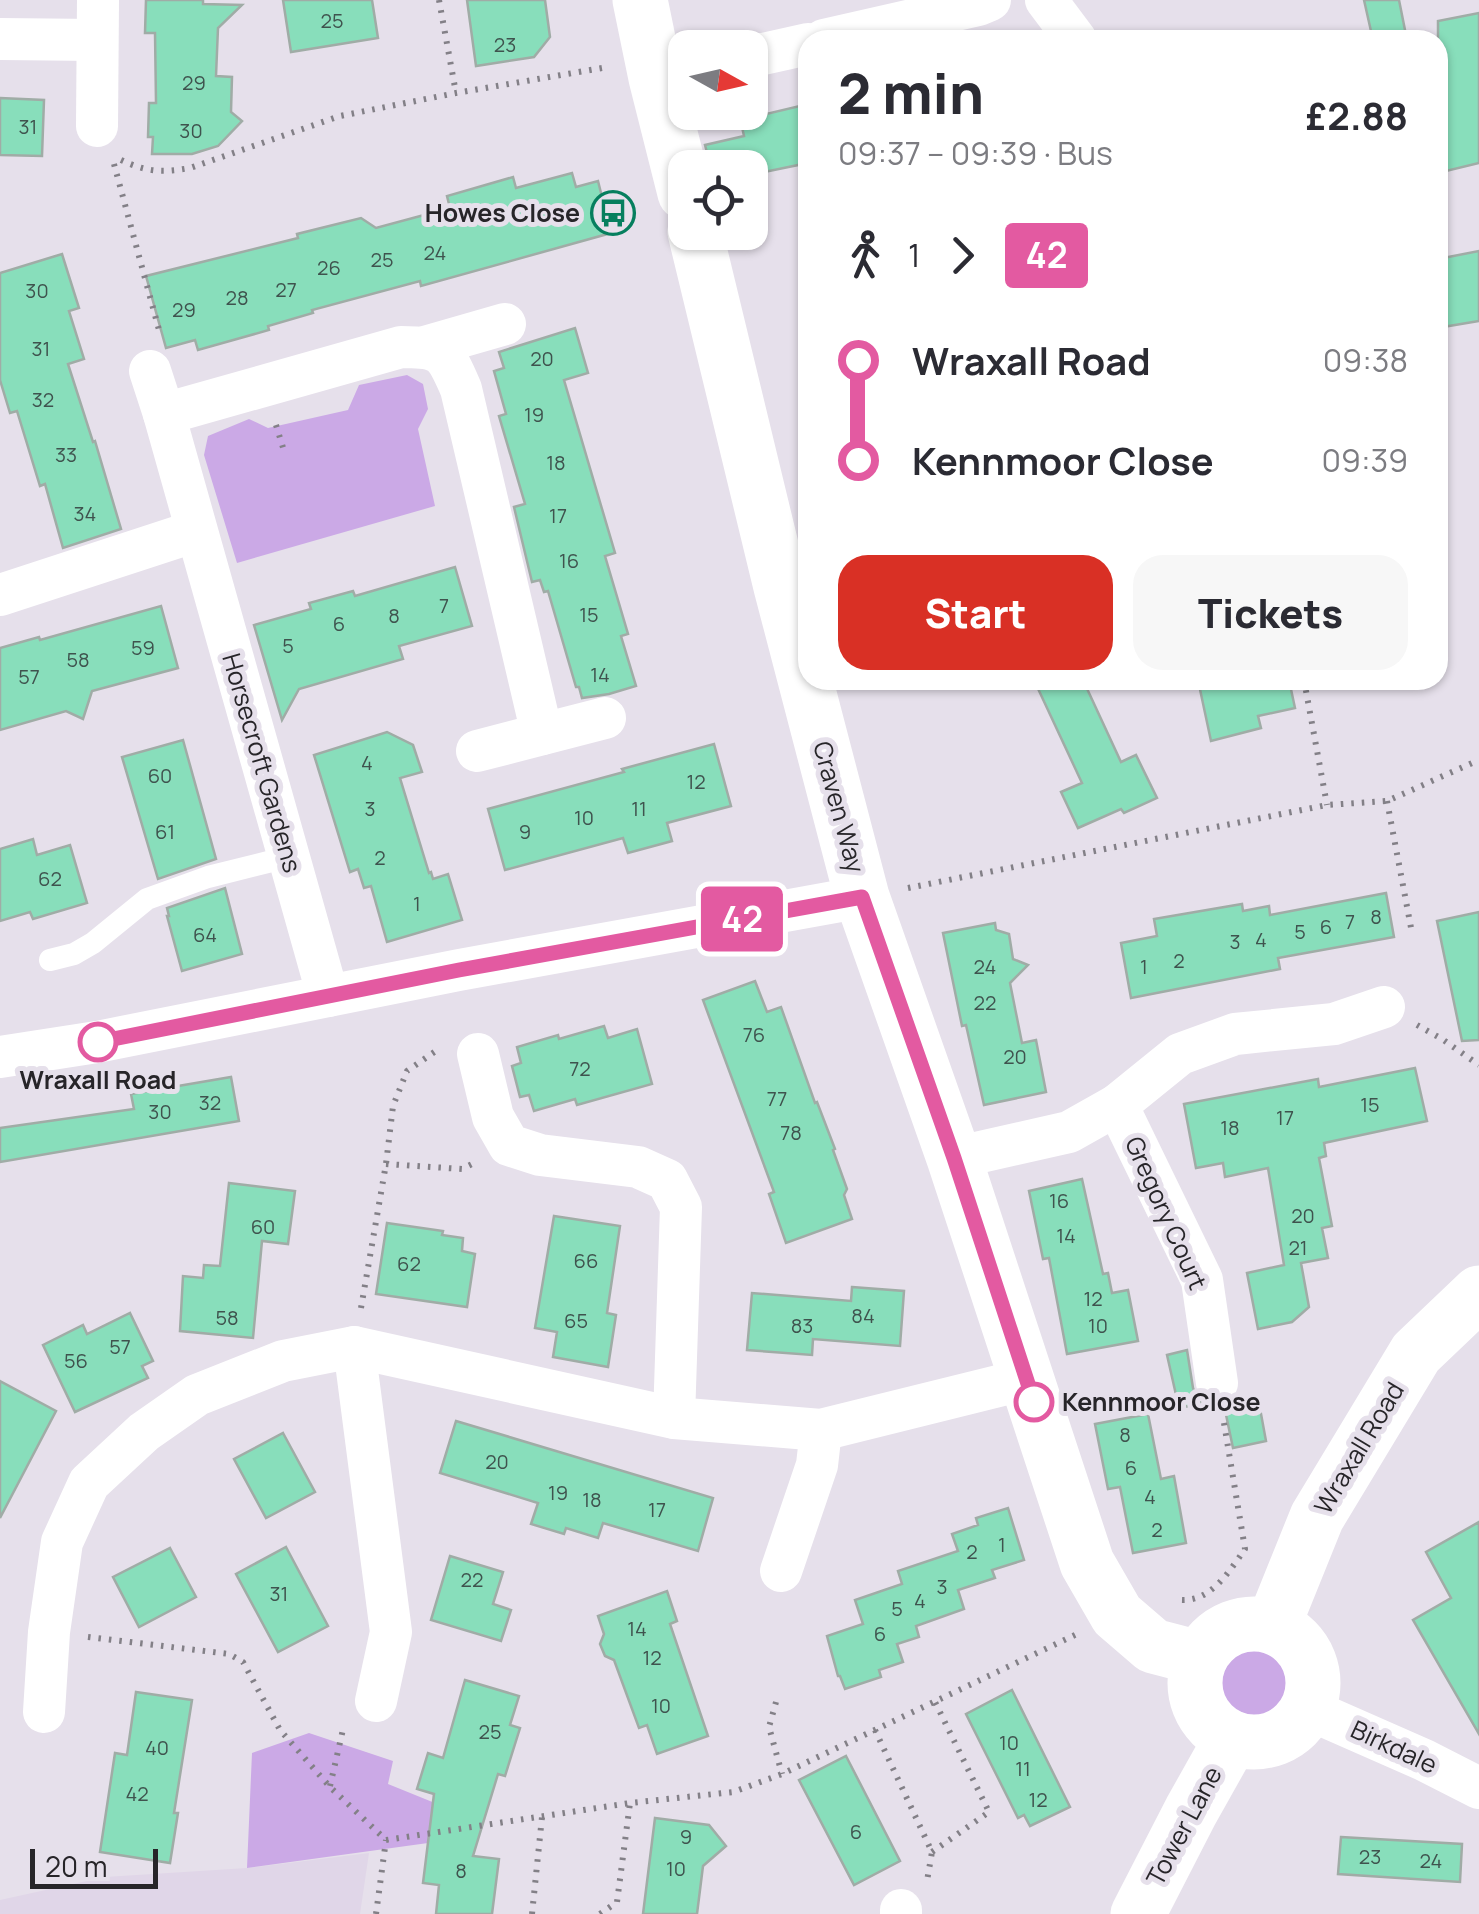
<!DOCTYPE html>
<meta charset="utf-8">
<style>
body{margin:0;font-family:Manrope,sans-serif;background:#f7f7f7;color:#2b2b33;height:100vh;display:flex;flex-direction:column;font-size:38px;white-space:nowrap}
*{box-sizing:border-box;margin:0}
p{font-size:32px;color:#7c7c81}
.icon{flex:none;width:55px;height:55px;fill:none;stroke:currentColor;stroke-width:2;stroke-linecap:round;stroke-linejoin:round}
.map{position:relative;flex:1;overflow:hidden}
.side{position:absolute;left:798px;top:30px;width:650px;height:660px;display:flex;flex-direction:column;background:#fff;border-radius:30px;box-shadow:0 2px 8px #0004}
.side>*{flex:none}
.badge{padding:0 20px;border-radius:8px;font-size:35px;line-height:65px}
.needle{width:65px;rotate:98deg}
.fabs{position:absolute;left:668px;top:30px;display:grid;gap:20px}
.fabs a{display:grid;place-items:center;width:100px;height:100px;border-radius:20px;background:#fff;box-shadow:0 2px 8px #0004;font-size:50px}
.scale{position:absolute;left:30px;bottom:25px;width:128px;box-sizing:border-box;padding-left:10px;border:5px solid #272529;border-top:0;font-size:28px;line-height:35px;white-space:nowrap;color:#272529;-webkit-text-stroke:8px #e6e0eb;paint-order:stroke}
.map>.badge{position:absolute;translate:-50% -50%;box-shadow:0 0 0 5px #fff}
.legs{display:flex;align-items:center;gap:15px;height:110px;padding:0 40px;font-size:32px}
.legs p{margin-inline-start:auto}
.overview{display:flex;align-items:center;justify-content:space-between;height:170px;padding:0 40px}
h1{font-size:55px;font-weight:800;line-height:75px}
.cta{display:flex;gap:20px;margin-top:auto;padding:20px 40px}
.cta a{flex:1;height:115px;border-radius:30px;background:#d93025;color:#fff;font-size:40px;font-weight:800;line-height:115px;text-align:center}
.cta a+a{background:#f7f7f7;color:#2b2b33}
ul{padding:0 40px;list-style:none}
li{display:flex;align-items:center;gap:35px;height:100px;font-size:38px}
li i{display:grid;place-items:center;width:15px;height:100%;margin:0 12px;background:currentColor}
li i::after{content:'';width:25px;height:25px;margin:-12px;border:8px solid;border-radius:50%;background:#fff}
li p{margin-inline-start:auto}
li:first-child i{background:linear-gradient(#0000 50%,currentColor 0)}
li:last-child i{background:linear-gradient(currentColor 50%,#0000 0)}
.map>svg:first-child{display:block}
.built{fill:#e0d6e8}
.green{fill:#cba9e6}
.building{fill:#88debb;stroke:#a0aca6;stroke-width:2.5}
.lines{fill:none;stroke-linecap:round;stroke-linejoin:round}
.path{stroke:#838087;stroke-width:6;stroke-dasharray:2.5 8;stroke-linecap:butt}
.lane{stroke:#fff;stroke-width:22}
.street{stroke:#fff;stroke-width:42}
.secondary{stroke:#fff;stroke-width:55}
.line-1-casing{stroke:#fff;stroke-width:22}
.line-1{stroke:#e35aa1;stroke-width:15}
.stop-1-dot{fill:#fff;stroke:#e35aa1;stroke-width:5}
.labels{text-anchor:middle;stroke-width:10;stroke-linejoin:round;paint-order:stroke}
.number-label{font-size:20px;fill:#3f534e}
.poi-label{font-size:25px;font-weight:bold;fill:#272529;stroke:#e6e0eb;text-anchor:end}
.street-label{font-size:25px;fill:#272529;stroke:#e6e0eb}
.stop-label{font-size:25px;font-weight:bold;fill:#272529;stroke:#e6e0eb}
</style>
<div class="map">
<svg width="1479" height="1914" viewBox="0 0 1479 1914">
<rect width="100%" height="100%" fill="#e6e0eb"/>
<path class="built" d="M369 1853 360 1914H0V1900L105 1877 247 1868Z"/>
<g class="green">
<path d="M407 375 423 384 428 409 418 429 435 506 237 563 204 455 208 436 249 419 268 428 348 410 359 385Z"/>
<circle cx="1253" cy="1684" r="34"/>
<path d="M309 1733 393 1761 388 1784 462 1814 457 1839 247 1868 252 1753Z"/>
</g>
<g class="building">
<path d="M146 0H203V4L242 5 218 28 216 76 232 77 231 112 242 121 218 146 192 154H152L153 137H148L149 103H156L155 33H145Z"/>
<path d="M283 0H372L378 38 291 52Z"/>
<path d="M467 0H545L550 37 534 57 476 66Z"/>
<path d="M1364 0H1399L1407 40H1373Z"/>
<path d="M1479 13V163L1438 173V21Z"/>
<path d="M0 98 44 100 42 156 0 155Z"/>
<path d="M808 104V156L798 165 750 175V168H711L705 145 744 136 742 127 746 126 745 119Z"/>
<path d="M572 173 576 187 598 181 611 233 421 286 420 281 312 310 313 313 268 326 269 330 198 350 195 340 166 348 146 276 298 238 297 234 361 218 376 228 450 208 447 196 513 177 516 188Z"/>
<path d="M1479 251V321L1443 327 1438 296V259Z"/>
<path d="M62 254 79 308 69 311 84 359 68 364 93 442 95 441 121 529 63 548 45 484 40 486 17 411 10 413 0 380V273Z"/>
<path d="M575 328 588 373 564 380 615 553 605 556 628 634 621 636 636 686 609 694 582 698 579 687H576L548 591 544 592 540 580 532 582 514 507 525 504 499 416 506 414 494 371 504 368 499 352Z"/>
<path d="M455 567 472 626 399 646 403 659 299 689 282 720 254 625 311 609 309 603 353 591 355 596Z"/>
<path d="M161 606 178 668 92 691 83 719 66 711 0 730V648L39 637 40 640Z"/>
<path d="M1034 680H1083L1121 762 1136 755 1157 798 1124 813 1121 809 1078 828 1061 792 1082 783Z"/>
<path d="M1198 680H1289L1295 708 1258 716 1261 728 1211 741Z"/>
<path d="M387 732 413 745 422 772 400 778 429 873 431 872 433 879 448 874 462 920 387 942 371 886 364 888 358 869 350 872 314 755Z"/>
<path d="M183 740 216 859 158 879 122 757Z"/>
<path d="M714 744 731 806 667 823 672 841 628 853 623 838 505 870 488 809 624 772 622 769Z"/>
<path d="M33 839 37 855 70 845 87 903 33 919 30 912 0 921V849Z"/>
<path d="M225 888 242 954 182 971 167 916H169L167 908Z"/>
<path d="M1386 893 1394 937 1278 958 1280 969 1131 998 1121 943 1157 936 1154 919 1242 904 1243 911 1269 906 1270 915Z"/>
<path d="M1479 912V1040L1462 1041 1437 921Z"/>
<path d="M995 923 996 930 1009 934 1013 959 1028 965 1010 983 1022 1043 1036 1040 1046 1092 984 1105 966 1025 962 1026 943 933Z"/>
<path d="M755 981 767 1012 781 1007 815 1103 817 1102 835 1149 833 1150 847 1189 844 1195 852 1219 786 1243 769 1194 774 1192 703 1000Z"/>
<path d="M604 1026 608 1038 637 1029 652 1084 577 1105 575 1099 534 1111 529 1095 520 1097 512 1066 521 1063 517 1047 558 1035 559 1039Z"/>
<path d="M1415 1068 1427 1121 1324 1143 1326 1156 1319 1158 1332 1226 1322 1228 1328 1258 1301 1263 1309 1307 1292 1322 1258 1329 1247 1273 1284 1265 1268 1168 1225 1177 1223 1163 1196 1168 1184 1104 1318 1079 1319 1087Z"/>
<path d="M231 1077 239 1121 0 1162V1128L134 1109 131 1094Z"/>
<path d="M1082 1179 1103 1274 1108 1273 1112 1293 1128 1290 1138 1341 1067 1354 1049 1258 1043 1259 1029 1191Z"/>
<path d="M229 1183 295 1191 288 1244 262 1241 253 1338 180 1331 183 1276 203 1278 204 1265 220 1266Z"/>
<path d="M554 1216 620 1226 607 1313 616 1315 608 1367 553 1357 557 1332 535 1328Z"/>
<path d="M387 1223 443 1231 442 1235 463 1238 462 1251 475 1254 467 1307 376 1294Z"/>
<path d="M852 1287 904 1291 900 1346 813 1339 812 1355 747 1350 752 1293 851 1301Z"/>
<path d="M130 1313 153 1361 142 1366 148 1378 75 1412 43 1345 83 1325 87 1334Z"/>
<path d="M1187 1350 1193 1388 1197 1398 1203 1403 1179 1408 1167 1355Z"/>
<path d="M0 1381 56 1411 0 1518Z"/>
<path d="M1259 1403 1266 1441 1233 1448 1225 1410Z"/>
<path d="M1148 1414 1161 1479 1174 1476 1186 1543 1133 1553 1120 1487 1108 1489 1095 1424Z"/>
<path d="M456 1421 713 1498 698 1551 603 1523 598 1538 566 1528 564 1534 531 1524 538 1503 440 1473Z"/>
<path d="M283 1433 315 1492 266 1518 234 1459Z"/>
<path d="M1008 1508 1024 1560 992 1570 995 1578 958 1590 964 1609 916 1626 919 1637 897 1644 903 1662 879 1670 881 1677 845 1689 840 1676H838L827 1636 863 1624 855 1600 902 1584 898 1571 958 1551 952 1534 978 1525 976 1518Z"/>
<path d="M1479 1522V1734L1413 1620 1451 1598 1426 1552Z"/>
<path d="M286 1547 328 1626 278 1652 236 1574Z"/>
<path d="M170 1548 196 1597 139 1627 113 1577Z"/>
<path d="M450 1556 503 1572 493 1604 511 1610 501 1641 431 1620Z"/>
<path d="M667 1591 677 1621 670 1624 708 1736 657 1754 647 1725 639 1728 614 1660 605 1656 600 1644 604 1634 598 1616Z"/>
<path d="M465 1680 519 1696 510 1725 520 1728 505 1776 498 1774 473 1856 499 1859 492 1914H436L439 1885 423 1883 434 1794 417 1789 428 1753 443 1758Z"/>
<path d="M1012 1690 1070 1807 1030 1826 1024 1815 1018 1818 966 1714Z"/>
<path d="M136 1692 192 1700 174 1813H178L170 1863 100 1852 115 1753 127 1755Z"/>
<path d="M846 1756 900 1861 854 1885 799 1780Z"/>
<path d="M655 1818 709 1825 726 1846 703 1866 697 1914H643Z"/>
<path d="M1341 1837 1462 1844 1460 1882 1338 1874Z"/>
</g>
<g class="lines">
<g class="path">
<path d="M439 0 456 93"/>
<path d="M121 160C147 172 161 173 190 168L340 116 456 93 608 67"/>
<path d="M114 164 159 330"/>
<path d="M276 425 285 454"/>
<path d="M1304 680 1327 805"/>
<path d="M1387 801 1412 933"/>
<path d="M908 888 1327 805 1387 801 1479 760"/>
<path d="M1417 1025 1442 1039 1479 1065"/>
<path d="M386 1164 462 1169 474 1163"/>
<path d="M361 1308 386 1164 393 1106 407 1071 440 1048"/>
<path d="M1182 1600C1212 1601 1230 1570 1245 1549L1224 1423"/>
<path d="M88 1637 229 1654 243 1662 280 1730 330 1787 386 1840 630 1803 733 1792 782 1774 1077 1634"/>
<path d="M776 1702 769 1727 782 1774"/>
<path d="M875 1730 932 1852 927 1881"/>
<path d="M330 1786 344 1725"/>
<path d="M932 1852 989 1812 935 1702"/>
<path d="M376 1914 386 1840"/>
<path d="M532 1914 542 1817"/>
<path d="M600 1914 617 1902 630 1803"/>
</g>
<path class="lane" d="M50 960 74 954 93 943 147 899 208 877 288 857"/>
<g class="street">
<path d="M1046 0 1076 40"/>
<path d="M0 39 97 40"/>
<path d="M824 40 978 5 990 0"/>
<path d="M750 57 808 44"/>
<path d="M97 126 98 0"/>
<path d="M425 347 505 324"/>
<path d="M150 371 164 414 328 996"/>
<path d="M164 414 401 347C443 347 445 352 461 389L542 734"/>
<path d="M0 595 196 531"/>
<path d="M477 751 605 718"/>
<path d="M478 1054 493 1117 509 1145 540 1155 638 1167 667 1180 681 1207 674 1418"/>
<path d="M0 1057 97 1042 459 970 862 897"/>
<path d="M1117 1105 1202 1280 1217 1383"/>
<path d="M954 1158 1069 1132 1117 1105 1180 1054 1235 1034 1334 1024 1384 1007"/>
<path d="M354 1347 391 1632 376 1701"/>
<path d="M781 1571 817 1465 821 1430"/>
<path d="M1308 1709 1424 1760 1479 1788"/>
<path d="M44 1712 49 1632 62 1542 89 1483 144 1432 197 1395 283 1361 354 1347 674 1418 821 1430 1027 1379"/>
<path d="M901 1914V1910"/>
</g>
<g class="secondary">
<path d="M640 0 656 78 685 193"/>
<path d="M695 232 781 587 862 897 954 1158 1087 1563 1117 1615 1153 1646 1199 1658"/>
<circle cx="1254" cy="1683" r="59"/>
<path d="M1273 1626 1317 1517 1416 1353 1479 1293"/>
<path d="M1138 1914 1191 1811 1232 1738"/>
</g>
</g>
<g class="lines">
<g class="line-1-casing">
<path id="line-1" d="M98 1042 459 970 862 897 954 1158 1034 1402"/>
</g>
<use href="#line-1" class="line-1"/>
</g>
<defs>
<g id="bus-ring" transform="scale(2.25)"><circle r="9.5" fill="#e6e0eb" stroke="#067f5e" stroke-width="1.5"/><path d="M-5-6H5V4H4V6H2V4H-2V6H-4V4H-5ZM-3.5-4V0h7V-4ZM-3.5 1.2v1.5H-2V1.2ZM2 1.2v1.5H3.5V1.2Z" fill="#067f5e"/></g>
</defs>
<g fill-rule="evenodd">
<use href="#bus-ring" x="613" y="213"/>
</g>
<g class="stop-1-dot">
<circle cx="98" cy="1042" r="18"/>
<circle cx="1034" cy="1402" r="18"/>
</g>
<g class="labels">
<g class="number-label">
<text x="332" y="28">25</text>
<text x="505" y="52">23</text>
<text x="194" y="90">29</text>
<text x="28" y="134">31</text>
<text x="191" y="138">30</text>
<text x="435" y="260">24</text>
<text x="382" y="267">25</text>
<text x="329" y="275">26</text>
<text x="286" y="297">27</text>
<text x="37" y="298">30</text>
<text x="237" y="305">28</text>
<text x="184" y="317">29</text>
<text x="41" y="356">31</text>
<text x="542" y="366">20</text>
<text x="43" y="407">32</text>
<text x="534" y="422">19</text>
<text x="66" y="462">33</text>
<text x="556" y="470">18</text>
<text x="85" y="521">34</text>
<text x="558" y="523">17</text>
<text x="569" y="568">16</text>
<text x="444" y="613">7</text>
<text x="589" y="622">15</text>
<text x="394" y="623">8</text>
<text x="339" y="631">6</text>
<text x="288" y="653">5</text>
<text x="143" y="655">59</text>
<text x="78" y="667">58</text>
<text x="600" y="682">14</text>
<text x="29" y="684">57</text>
<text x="367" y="770">4</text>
<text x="160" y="783">60</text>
<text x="696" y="789">12</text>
<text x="370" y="816">3</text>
<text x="639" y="816">11</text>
<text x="584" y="825">10</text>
<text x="165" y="839">61</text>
<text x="525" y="839">9</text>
<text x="380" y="865">2</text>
<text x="50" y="886">62</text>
<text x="417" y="911">1</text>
<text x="1376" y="924">8</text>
<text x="1350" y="929">7</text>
<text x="1326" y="934">6</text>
<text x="1300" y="939">5</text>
<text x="205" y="942">64</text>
<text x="1261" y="947">4</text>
<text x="1235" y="949">3</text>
<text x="1179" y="968">2</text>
<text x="985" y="974">24</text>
<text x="1144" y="974">1</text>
<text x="985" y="1010">22</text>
<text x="754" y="1042">76</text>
<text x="1015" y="1064">20</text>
<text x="580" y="1076">72</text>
<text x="777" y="1106">77</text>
<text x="210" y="1110">32</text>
<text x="1370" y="1112">15</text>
<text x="160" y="1119">30</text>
<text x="1285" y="1125">17</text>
<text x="1230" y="1135">18</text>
<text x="791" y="1140">78</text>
<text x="1059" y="1208">16</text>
<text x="1303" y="1223">20</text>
<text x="263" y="1234">60</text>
<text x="1066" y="1243">14</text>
<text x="1298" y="1255">21</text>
<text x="586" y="1268">66</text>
<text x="409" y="1271">62</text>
<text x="1093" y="1306">12</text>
<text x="863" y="1323">84</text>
<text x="227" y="1325">58</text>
<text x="576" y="1328">65</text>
<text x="802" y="1333">83</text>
<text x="1098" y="1333">10</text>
<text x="120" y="1354">57</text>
<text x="76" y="1368">56</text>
<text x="1125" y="1442">8</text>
<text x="497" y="1469">20</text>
<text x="1131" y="1475">6</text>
<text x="558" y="1500">19</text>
<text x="1150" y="1504">4</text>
<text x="592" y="1507">18</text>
<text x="657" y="1517">17</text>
<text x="1157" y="1537">2</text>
<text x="1002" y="1552">1</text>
<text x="972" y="1559">2</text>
<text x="472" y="1587">22</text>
<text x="942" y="1594">3</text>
<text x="279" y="1601">31</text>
<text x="920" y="1608">4</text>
<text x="897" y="1616">5</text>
<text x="637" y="1636">14</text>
<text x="880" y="1641">6</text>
<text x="652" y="1665">12</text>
<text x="661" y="1713">10</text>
<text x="490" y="1739">25</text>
<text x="1009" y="1750">10</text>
<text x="157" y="1755">40</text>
<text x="1023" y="1776">11</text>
<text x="137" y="1801">42</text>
<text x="1038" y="1807">12</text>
<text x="856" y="1839">6</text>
<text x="686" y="1844">9</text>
<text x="1370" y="1864">23</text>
<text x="1431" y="1868">24</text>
<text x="676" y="1876">10</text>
<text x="461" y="1878">8</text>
</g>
<g class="poi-label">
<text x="580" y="222">Howes Close</text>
</g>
<g class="street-label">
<text transform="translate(262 763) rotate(74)" y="9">Horsecroft Gardens</text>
<text transform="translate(839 807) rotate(75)" y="9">Craven Way</text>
<text transform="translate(1166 1213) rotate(66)" y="9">Gregory Court</text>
<text transform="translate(1359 1448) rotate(-59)" y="9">Wraxall Road</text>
<text transform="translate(1394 1747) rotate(25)" y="9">Birkdale</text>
<text transform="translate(1184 1826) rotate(-62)" y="9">Tower Lane</text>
</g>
<g class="stop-label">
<text x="98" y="1089">Wraxall Road</text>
<text x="1062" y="1411" text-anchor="start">Kennmoor Close</text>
</g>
</g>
</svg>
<div class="fabs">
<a><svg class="needle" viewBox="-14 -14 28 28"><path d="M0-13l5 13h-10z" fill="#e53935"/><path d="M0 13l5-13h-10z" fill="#7c7c81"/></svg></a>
<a><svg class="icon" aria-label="locate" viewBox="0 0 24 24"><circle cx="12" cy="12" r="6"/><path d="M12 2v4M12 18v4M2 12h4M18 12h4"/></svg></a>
</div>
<div class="scale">20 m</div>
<b class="badge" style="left:742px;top:919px;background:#e35aa1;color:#fff">42</b>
<section class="side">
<div class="overview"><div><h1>2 min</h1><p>09:37 – 09:39 · Bus</p></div><b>£2.88</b></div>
<div class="legs"><svg class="icon" aria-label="walk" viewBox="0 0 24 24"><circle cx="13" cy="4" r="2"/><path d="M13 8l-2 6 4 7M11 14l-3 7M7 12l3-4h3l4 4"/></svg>1<svg class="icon" aria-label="forward" viewBox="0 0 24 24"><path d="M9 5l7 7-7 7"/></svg><b class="badge" style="background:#e35aa1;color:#fff">42</b></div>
<ul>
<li><i style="color:#e35aa1"></i><b>Wraxall Road</b><p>09:38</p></li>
<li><i style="color:#e35aa1"></i><b>Kennmoor Close</b><p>09:39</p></li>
</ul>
<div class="cta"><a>Start</a><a>Tickets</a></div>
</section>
</div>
